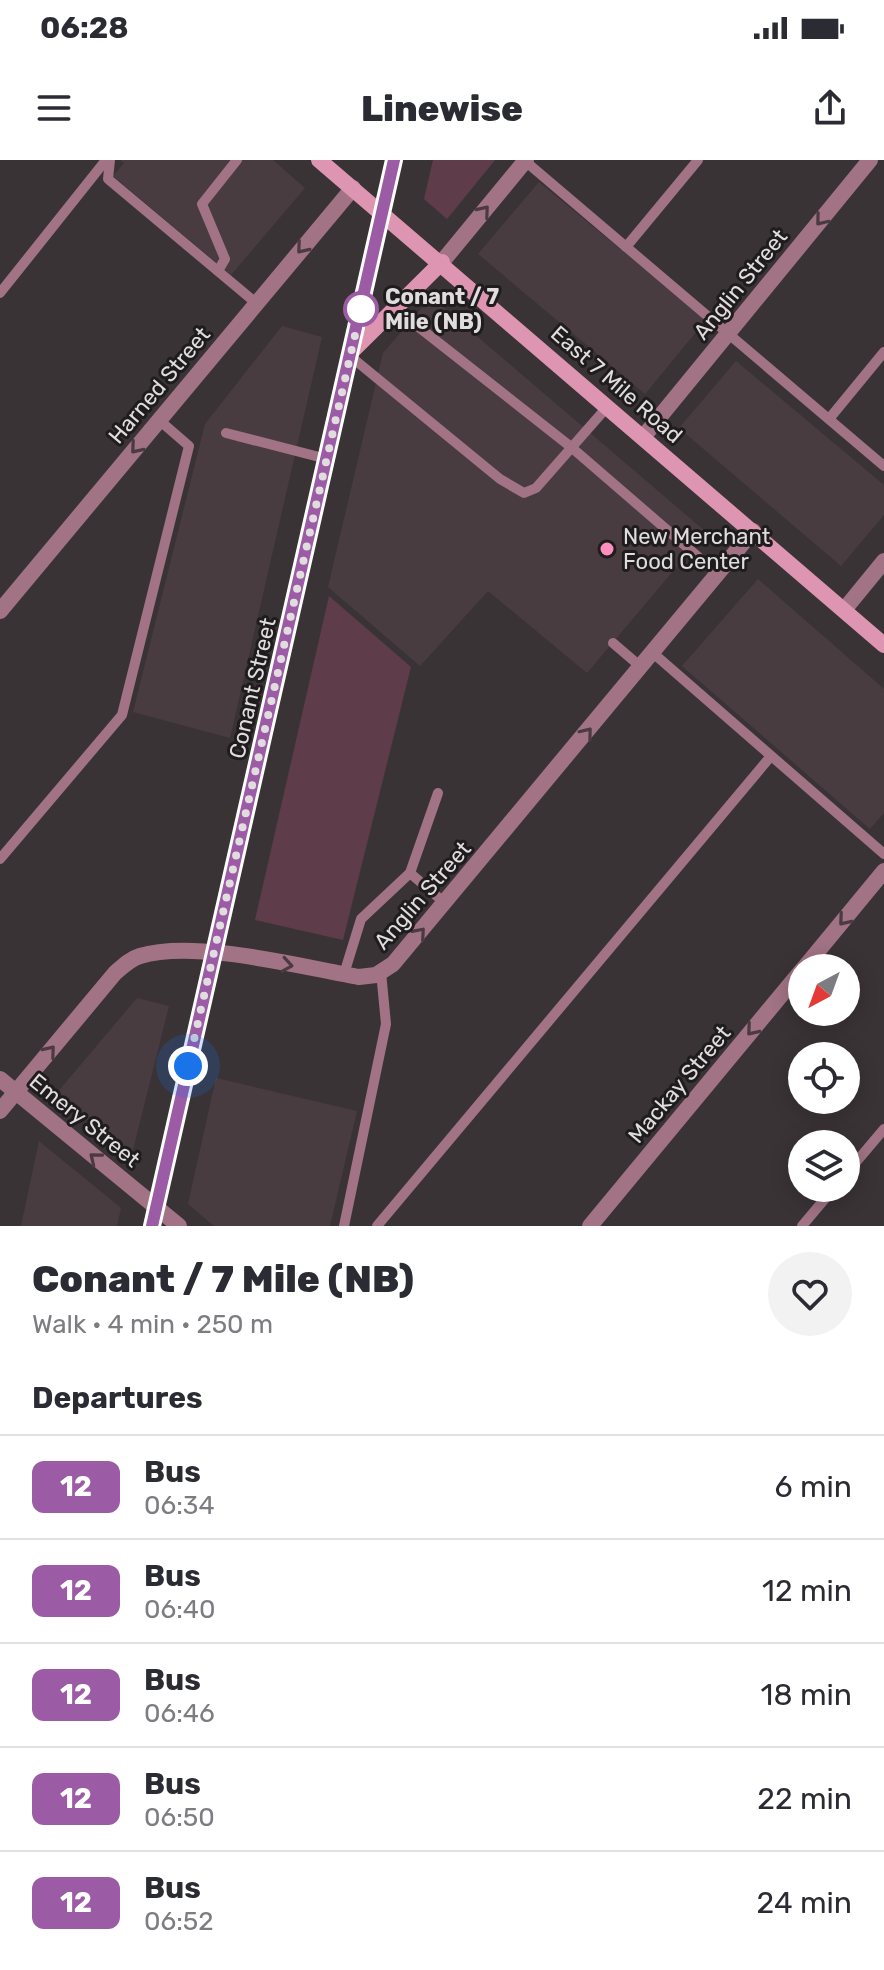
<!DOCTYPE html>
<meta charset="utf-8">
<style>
body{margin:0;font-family:Rubik,sans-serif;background:#f2f2f3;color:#2b2b33;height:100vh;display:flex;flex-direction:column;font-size:30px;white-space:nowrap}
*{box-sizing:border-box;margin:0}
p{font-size:26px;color:#7c7c81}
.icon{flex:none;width:44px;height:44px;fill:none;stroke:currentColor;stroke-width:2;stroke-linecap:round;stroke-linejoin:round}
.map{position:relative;height:1066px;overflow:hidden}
.sheet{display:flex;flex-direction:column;background:#fff;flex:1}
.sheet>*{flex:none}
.badge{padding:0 16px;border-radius:12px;font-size:28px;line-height:52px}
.needle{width:52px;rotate:221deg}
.buttons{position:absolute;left:788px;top:794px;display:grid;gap:16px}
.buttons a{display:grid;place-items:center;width:72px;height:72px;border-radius:50%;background:#fff;box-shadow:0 4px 20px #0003;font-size:40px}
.you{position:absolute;width:40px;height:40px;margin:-20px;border:6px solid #fff;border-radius:50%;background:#1a73e8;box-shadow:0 0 0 12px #1a73e833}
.map>.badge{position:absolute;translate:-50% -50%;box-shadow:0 0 0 4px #fff}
h2{padding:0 32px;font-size:30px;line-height:72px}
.round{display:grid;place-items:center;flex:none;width:84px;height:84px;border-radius:42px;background:#f2f2f3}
.head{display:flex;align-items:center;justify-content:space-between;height:136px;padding:0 32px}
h1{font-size:38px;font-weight:800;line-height:60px}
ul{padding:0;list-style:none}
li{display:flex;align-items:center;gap:24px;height:104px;padding:0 32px;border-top:2px solid #e1e1e2}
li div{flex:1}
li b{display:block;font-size:30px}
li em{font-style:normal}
li .badge{min-width:88px;font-weight:700;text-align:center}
.status{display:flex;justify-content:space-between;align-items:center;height:56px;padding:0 40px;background:#fff;direction:ltr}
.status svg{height:22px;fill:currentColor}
header{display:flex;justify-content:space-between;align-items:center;height:104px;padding:0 32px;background:#fff;font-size:36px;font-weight:800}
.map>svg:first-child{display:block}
.built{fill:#493c41}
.green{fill:#5f3c4a}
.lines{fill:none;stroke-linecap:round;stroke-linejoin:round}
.lane{stroke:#a17385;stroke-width:10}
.street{stroke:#a17385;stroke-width:16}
.secondary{stroke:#dd95b2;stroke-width:16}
.oneway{stroke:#4c3a41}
.line-casing{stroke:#fff;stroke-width:18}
.line{stroke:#9b5ba5;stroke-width:12}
.walk{stroke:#e1ddde;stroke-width:8;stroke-dasharray:0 14.4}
.stop-dot{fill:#fff;stroke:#9b5ba5;stroke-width:4}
.poi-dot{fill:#fe8ebd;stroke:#1f1c1d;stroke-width:3}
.labels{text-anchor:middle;stroke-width:6;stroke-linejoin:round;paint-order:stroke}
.street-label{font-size:22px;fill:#e1ddde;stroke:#1f1c1d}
.stop-label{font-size:22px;font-weight:bold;fill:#e1ddde;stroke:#1f1c1d;text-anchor:start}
.poi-label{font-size:22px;fill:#e1ddde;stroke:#1f1c1d;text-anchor:start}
</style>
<div class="status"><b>06:28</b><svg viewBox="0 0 49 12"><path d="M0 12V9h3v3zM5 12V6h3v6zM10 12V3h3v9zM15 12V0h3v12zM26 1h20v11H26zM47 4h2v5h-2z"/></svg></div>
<header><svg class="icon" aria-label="menu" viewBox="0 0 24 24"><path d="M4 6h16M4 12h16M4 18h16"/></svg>Linewise<svg class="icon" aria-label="share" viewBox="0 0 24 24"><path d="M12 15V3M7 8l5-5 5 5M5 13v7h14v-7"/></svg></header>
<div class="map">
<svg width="884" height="1066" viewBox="0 0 884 1066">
<rect width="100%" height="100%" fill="#3a3336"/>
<g class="built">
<path d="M120 0H273L305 28 231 115 113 16 124 3Z"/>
<path d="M539 22 706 160 645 234 478 94Z"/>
<path d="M431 137 706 372 587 513 488 431 420 506 328 427 383 193Z"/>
<path d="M282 166 322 177 230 578 133 552 205 264Z"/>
<path d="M736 201 884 325V355L841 406 679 268Z"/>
<path d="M758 419 884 529V653L870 669 682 506Z"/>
<path d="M137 838 169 846 131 998 56 934Z"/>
<path d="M216 918 357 951 330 1066H214L188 1044Z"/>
<path d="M39 981 121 1048 117 1066H21Z"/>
</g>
<g class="green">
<path d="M433 0H495L447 59 424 39Z"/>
<path d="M329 436 411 507 343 780 255 760Z"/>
</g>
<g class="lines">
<g class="lane">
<path d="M110 0 108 19 256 143"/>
<path d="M525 1 884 306"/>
<path d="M626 87 698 0"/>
<path d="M218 111 225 99 202 44 237 0"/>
<path d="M0 133 106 0"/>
<path d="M397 150 571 287 718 414"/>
<path d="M350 196 500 319 524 333 536 328 608 246"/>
<path d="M829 259 884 192"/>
<path d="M226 273 327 299"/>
<path d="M613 483 641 507"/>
<path d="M653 493 884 694"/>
<path d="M438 633 410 713 446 744"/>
<path d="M0 699 122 555 189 286 159 260"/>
<path d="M344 814 361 759 410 713"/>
<path d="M846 1014 884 969"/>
<path d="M344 1066 386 864 381 812"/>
<path d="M377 1066 771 596"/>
<path d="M802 1066 834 1028"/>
</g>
<g class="street">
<path d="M442 102 526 0"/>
<path d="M644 276 870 0"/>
<path d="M844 450 884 401"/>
<path d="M0 451 353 28"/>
<path d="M804 808 884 711"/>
<path d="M0 919 179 1066"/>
<path d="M0 951 115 813C123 806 130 799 140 796 194 779 302 807 359 817L376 815 393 804 753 371"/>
<path d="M590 1066 802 810"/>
</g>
<g class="secondary">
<path d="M319 0 884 485"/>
<path d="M352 191 442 102"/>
<path d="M152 1066 394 0"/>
</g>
</g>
<defs><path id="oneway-chevron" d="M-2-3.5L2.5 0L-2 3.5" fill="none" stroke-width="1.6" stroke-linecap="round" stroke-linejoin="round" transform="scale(2)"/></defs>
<g class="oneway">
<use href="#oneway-chevron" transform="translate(484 51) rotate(-50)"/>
<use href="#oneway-chevron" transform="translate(821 60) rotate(129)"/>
<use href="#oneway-chevron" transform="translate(302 88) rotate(130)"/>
<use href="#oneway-chevron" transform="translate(136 288) rotate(130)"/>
<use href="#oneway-chevron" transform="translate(587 573) rotate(-51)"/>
<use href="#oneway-chevron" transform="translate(844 760) rotate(130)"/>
<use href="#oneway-chevron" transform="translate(420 773) rotate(-49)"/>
<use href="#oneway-chevron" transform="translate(287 805) rotate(9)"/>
<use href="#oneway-chevron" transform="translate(752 870) rotate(130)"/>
<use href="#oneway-chevron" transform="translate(50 891) rotate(-50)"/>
<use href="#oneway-chevron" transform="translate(95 998) rotate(-141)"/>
</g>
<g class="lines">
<g class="line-casing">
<path id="line" d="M152 1066 394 0"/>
</g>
<use href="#line" class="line"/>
<path class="walk" d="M188 906 361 149"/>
</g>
<circle class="stop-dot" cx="361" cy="149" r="16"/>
<circle class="poi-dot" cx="607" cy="389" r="8"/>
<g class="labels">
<g class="street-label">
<text transform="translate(740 124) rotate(-51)" y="8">Anglin Street</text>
<text transform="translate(617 224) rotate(41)" y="8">East 7 Mile Road</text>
<text transform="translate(159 225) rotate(-50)" y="8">Harned Street</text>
<text transform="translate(252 528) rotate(-77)" y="8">Conant Street</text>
<text transform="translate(422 735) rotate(-49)" y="8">Anglin Street</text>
<text transform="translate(679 924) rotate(-50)" y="8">Mackay Street</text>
<text transform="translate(85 960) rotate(39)" y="8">Emery Street</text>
</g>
<g class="stop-label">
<text x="385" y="144">Conant / 7<tspan x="385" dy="25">Mile (NB)</tspan></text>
</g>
<g class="poi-label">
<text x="623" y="384">New Merchant<tspan x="623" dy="25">Food Center</tspan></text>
</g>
</g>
</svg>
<div class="buttons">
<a><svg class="needle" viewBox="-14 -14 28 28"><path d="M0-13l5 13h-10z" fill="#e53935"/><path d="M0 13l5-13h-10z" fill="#7c7c81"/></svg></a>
<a><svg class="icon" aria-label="locate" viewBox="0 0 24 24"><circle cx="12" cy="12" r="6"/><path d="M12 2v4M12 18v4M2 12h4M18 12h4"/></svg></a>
<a><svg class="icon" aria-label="layers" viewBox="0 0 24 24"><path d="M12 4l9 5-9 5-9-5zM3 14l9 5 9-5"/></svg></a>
</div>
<div class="you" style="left:188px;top:906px"></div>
</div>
<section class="sheet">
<div class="head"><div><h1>Conant / 7 Mile (NB)</h1><p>Walk · 4 min · 250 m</p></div><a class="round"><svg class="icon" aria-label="heart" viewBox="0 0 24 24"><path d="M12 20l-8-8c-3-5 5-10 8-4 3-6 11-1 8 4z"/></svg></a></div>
<h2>Departures</h2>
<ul>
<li><span class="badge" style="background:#9b5ba5;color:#fff">12</span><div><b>Bus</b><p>06:34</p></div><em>6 min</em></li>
<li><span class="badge" style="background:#9b5ba5;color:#fff">12</span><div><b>Bus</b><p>06:40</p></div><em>12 min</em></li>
<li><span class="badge" style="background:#9b5ba5;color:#fff">12</span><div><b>Bus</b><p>06:46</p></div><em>18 min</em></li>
<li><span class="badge" style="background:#9b5ba5;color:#fff">12</span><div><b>Bus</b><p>06:50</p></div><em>22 min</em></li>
<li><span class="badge" style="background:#9b5ba5;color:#fff">12</span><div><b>Bus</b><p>06:52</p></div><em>24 min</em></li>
</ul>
</section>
